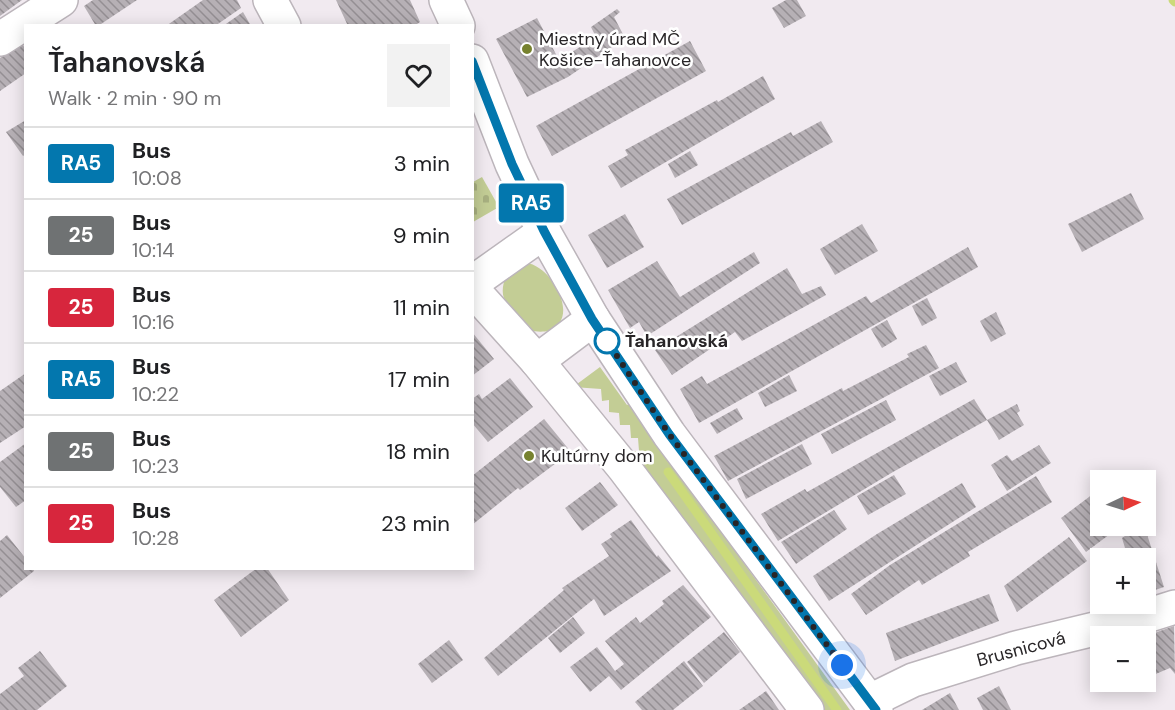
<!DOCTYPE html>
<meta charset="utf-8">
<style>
body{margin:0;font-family:"DM Sans",sans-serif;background:#f2f2f2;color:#202124;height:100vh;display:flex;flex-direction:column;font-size:22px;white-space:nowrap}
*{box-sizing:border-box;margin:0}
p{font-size:20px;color:#757577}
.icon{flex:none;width:33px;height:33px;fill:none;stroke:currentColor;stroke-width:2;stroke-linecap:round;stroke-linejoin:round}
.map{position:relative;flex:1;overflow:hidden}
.side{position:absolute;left:24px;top:24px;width:450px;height:546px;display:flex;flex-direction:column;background:#fff;border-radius:0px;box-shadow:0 3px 15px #0003}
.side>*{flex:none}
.badge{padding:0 12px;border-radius:4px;font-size:21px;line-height:39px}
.needle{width:39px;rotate:86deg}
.buttons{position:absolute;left:1090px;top:470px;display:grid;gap:12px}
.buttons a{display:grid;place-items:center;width:66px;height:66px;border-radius:0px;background:#fff;box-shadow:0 3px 15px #0003;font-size:30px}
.you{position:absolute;width:30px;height:30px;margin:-15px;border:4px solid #fff;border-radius:50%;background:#1a73e8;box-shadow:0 0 0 9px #1a73e833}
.map>.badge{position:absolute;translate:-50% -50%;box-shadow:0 0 0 3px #fff}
.round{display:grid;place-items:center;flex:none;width:63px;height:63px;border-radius:0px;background:#f2f2f2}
.headline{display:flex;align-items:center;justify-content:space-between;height:102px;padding:0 24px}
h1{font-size:28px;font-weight:600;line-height:45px}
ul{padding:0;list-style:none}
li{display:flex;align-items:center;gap:18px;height:72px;padding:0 24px;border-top:2px solid #e0e0e0}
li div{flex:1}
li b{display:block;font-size:22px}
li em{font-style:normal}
li .badge{min-width:66px;font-weight:700;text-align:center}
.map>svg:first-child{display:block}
.grass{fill:#c3cd95}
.cemetery{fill:url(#cemetery-stones)}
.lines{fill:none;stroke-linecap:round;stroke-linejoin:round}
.stream{stroke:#cbda7a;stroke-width:9}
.building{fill:url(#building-back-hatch)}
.minor-casing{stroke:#bcb5bb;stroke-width:36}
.minor{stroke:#fff;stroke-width:33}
.line-casing{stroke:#fff;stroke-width:14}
.line{stroke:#0377ae;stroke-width:9}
.walk{stroke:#282527;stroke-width:6;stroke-dasharray:0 10.8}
.poi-dot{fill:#77822f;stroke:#fff;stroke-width:2}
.stop-dot{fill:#fff;stroke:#0377ae;stroke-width:3}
.labels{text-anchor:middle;stroke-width:5;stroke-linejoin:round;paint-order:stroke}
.poi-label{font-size:18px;fill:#282527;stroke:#fff;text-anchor:start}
.stop-label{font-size:18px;font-weight:bold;fill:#282527;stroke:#fff;text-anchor:start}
.street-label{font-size:18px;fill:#282527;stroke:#fff}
</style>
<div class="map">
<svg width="1175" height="710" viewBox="0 0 1175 710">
<defs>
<pattern id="cemetery-stones" width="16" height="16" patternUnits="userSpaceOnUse" patternTransform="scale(1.5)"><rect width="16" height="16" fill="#c3cd95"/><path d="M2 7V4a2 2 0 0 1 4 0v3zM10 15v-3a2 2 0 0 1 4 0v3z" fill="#a8b080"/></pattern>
<pattern id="building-back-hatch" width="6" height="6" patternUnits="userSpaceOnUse" patternTransform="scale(1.5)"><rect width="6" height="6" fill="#b6b0b5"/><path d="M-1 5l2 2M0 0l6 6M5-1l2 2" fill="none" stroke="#948f93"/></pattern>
</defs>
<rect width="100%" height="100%" fill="#f1eaf0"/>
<g class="grass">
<path d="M526 263C552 265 582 320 548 331 543 332 535 332 530 330 524 326 519 318 514 313 502 299 500 293 506 275Z"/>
<path d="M600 367 627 405 632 402 699 501 850 710H823C763 620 696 535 626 452L639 451 638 438H631L630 425H620L619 413 609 412V400L602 401 601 389 573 387Z"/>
</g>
<path class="cemetery" d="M482 177 499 207 473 222V182Z"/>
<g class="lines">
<g class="stream">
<path d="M1173 0 1175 2"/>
<path d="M668 472 837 710"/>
</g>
</g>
<g class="building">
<path d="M0 0H22L0 16Z"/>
<path d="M93 0H137L98 26H96L84 6Z"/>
<path d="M203 0H237L241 8 215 26H166Z"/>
<path d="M336 0H410L420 22 417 24 418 26H348Z"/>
<path d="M786 0H797L806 16 784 28 772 8Z"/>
<path d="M617 9 620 12 614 17 625 38 568 77 527 97 496 39 537 18 559 60 596 37 591 27Z"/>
<path d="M243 12 251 26H223Z"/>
<path d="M690 41 706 71 552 156 536 126Z"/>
<path d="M21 43 26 49V73L0 91V58Z"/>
<path d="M763 76 775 99 621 188 608 166 628 155 625 150 717 100 718 102Z"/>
<path d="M26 120V154L23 156 6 132Z"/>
<path d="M821 121 833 142 682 225 667 199 791 132 793 136Z"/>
<path d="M690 151 698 165 675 178 668 164Z"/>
<path d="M1131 193 1144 219 1082 252 1068 224Z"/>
<path d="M625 214 644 247 607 268 588 235Z"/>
<path d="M862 224 878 251 835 275 820 249Z"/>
<path d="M968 247 978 267 699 423 680 389 702 376 707 384 866 296 871 303Z"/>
<path d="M754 252 760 263 647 336 639 322 630 328 608 290 657 261 680 297Z"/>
<path d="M787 268 802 294 821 286 826 295 742 341 735 332 672 375 655 350Z"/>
<path d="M927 298 937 318 922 326 912 306Z"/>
<path d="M996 312 1006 334 991 342 980 321Z"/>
<path d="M887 320 897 339 882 348 871 329Z"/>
<path d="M472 332 494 359 472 376Z"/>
<path d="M926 345 939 368 728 481 714 456 842 388 843 391 909 357 907 354Z"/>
<path d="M956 362 967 382 940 396 929 376Z"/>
<path d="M26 373V426L0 443V391Z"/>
<path d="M789 375 797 391 765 407 758 393Z"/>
<path d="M510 378 533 407 488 442 472 423V399L479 394 482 399Z"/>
<path d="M974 399 987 420 1017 404 1020 411 1017 413 1024 425 999 440 987 420 893 472 778 541 761 514 805 489 807 492Z"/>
<path d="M886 400 896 420 832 454 821 434Z"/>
<path d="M737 408 743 419 717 434 710 423Z"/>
<path d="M544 419 571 452 520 490 518 488 472 525V476Z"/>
<path d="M26 443V500L16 507 0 487V462Z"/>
<path d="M802 444 812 464 746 499 737 479Z"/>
<path d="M1039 445 1051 463 1007 491 991 465 1007 455 1012 461Z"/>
<path d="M894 475 906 494 868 515 857 496Z"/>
<path d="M1036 476 1052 502 968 552 970 556 922 585 919 580 866 615 851 594 890 565Z"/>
<path d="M600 482 618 505 582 531 565 508Z"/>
<path d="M962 483 976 507 829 601 813 576 877 534Z"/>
<path d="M1101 488V525H1122L1086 552 1061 518Z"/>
<path d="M834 510 847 529 796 564 781 542Z"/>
<path d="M631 520 657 557 658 555 671 571 604 616 594 599 498 676 484 658 564 590 562 588 609 556 601 544 612 537 610 534Z"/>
<path d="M1141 525H1144L1164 587 1146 593V558H1128L1122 538Z"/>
<path d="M7 535 26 559V568H33L34 571 0 598V541Z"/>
<path d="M1069 537 1087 561 1017 612 1004 586Z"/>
<path d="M257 568H267L289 600 241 637 214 600Z"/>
<path d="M683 585 711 617 621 690 609 676 590 692 570 667 597 647 615 671 624 664 605 641 636 617 640 623 664 604 662 601Z"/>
<path d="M989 594 999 621 895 661 886 633Z"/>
<path d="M573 617 585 633 560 653 548 638Z"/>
<path d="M1174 626 1175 674 1170 668 1146 678V636Z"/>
<path d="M724 632 740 652 704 683 687 662Z"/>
<path d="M449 640 463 660 432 683 418 664Z"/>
<path d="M40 651 67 686 37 710H0V694L24 676 18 668Z"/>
<path d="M684 661 703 686 673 710H642L635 702Z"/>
<path d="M999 686 1011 710H983L977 698Z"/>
<path d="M766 691 779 710H739Z"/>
<path d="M950 693 959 710H922Z"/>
</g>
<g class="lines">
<g class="minor-casing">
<g id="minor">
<path d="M270 0 284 26"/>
<path d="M446 0 458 26"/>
<path d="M0 39 61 0"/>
<path d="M472 61 512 164 544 232 593 319 669 434 876 710"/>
<path d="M472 283 544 232"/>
<path d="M472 289 537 361 624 468 807 710"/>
<path d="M537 361 593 319"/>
<path d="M870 701 913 680 1016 648 1140 618 1175 607"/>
</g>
</g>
<use href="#minor" class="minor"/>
</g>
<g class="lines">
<g class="line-casing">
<path id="line" d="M472 61 512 164 544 231 592 319 669 434 876 710"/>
</g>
<use href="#line" class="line"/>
<path class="walk" d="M607 341 603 335 669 434 842 665"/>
</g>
<g class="poi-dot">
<circle cx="527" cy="49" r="6"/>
<circle cx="529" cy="456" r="6"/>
</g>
<circle class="stop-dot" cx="607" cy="341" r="12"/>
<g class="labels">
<g class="poi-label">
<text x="539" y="45">Miestny úrad MČ<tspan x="539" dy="21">Košice-Ťahanovce</tspan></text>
<text x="541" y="462">Kultúrny dom</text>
</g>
<g class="stop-label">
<text x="625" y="347">Ťahanovská</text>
</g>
<g class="street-label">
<text transform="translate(1021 649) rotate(-15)" y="6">Brusnicová</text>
</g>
</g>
</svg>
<div class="buttons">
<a><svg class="needle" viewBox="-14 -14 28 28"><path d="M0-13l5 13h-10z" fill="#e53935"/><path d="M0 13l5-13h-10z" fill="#757577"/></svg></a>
<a>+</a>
<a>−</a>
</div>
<div class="you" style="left:842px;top:665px"></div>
<b class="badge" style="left:531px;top:203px;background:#0377ae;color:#fff">RA5</b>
<section class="side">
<div class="headline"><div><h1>Ťahanovská</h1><p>Walk · 2 min · 90 m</p></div><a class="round"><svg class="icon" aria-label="heart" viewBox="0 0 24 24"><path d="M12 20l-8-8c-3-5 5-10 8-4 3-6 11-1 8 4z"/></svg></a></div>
<ul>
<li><span class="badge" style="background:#0377ae;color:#fff">RA5</span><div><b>Bus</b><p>10:08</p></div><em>3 min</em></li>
<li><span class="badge" style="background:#6f7273;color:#fff">25</span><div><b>Bus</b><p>10:14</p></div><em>9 min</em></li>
<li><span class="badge" style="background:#d7263d;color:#fff">25</span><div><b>Bus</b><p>10:16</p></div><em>11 min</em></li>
<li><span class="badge" style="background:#0377ae;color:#fff">RA5</span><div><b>Bus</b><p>10:22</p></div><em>17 min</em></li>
<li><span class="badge" style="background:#6f7273;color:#fff">25</span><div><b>Bus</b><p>10:23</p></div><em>18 min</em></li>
<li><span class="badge" style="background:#d7263d;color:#fff">25</span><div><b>Bus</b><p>10:28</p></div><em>23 min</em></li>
</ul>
</section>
</div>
